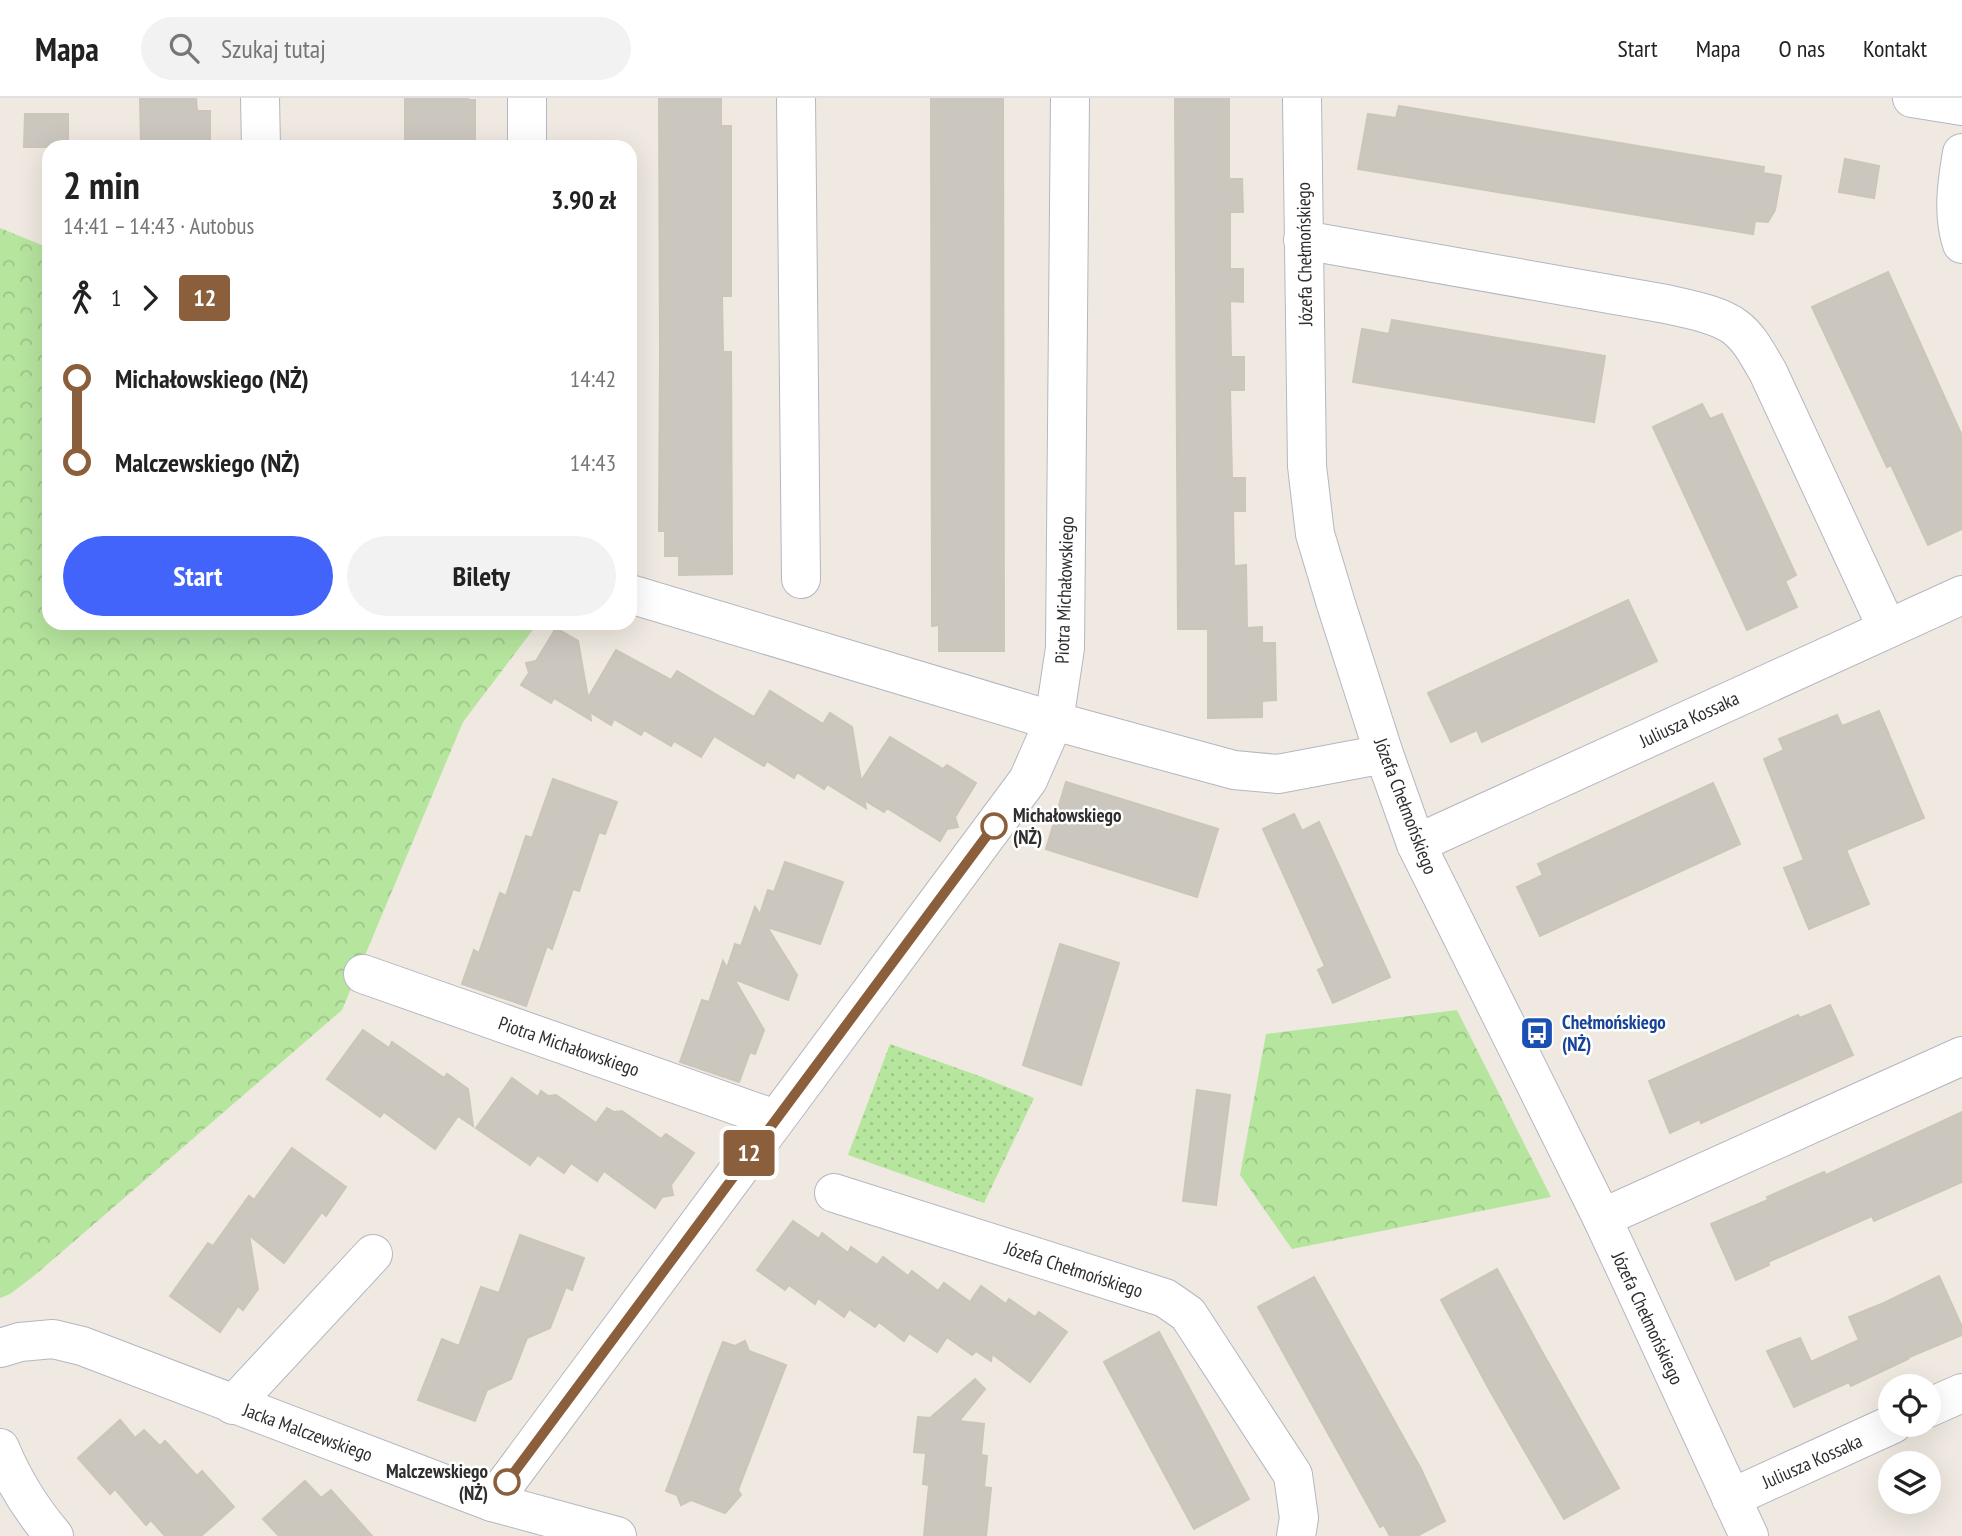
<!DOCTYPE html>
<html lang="pl">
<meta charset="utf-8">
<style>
body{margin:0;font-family:"PT Sans Narrow",sans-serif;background:#f2f2f2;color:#222;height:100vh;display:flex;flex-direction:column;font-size:26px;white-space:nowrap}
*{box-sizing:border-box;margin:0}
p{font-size:23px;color:#767676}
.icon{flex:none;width:38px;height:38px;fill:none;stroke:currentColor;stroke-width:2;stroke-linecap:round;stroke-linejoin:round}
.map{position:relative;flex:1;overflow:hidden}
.panel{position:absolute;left:42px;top:42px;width:595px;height:490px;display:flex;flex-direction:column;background:#fff;border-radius:21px;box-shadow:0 7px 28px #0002}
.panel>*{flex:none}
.badge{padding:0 14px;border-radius:5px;font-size:24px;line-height:46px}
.buttons{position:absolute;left:1878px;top:1276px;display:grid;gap:14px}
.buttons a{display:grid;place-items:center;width:63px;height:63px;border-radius:50%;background:#fff;box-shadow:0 7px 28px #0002;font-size:35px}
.map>.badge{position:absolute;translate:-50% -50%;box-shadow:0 0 0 4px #fff}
.legs{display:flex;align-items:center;gap:10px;height:77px;padding:0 21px;font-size:23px}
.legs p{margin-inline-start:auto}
.overview{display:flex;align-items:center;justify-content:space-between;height:119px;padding:0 21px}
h1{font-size:38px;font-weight:600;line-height:52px}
.primary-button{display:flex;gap:14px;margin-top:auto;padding:14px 21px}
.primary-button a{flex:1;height:80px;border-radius:42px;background:#4264fb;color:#fff;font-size:28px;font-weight:600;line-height:80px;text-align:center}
.primary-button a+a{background:#f2f2f2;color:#222}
ul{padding:0 21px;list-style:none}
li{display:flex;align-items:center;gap:24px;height:84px;font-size:26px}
li i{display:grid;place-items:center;width:10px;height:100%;margin:0 9px;background:currentColor}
li i::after{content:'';width:18px;height:18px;margin:-9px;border:5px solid;border-radius:50%;background:#fff}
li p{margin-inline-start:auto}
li:first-child i{background:linear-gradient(#0000 50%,currentColor 0)}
li:last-child i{background:linear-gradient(currentColor 50%,#0000 0)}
header{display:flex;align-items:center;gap:42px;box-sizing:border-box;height:98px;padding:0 35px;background:#fff;border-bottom:2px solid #e0e0e0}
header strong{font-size:33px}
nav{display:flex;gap:38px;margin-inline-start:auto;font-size:24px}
.search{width:490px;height:63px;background:#f2f2f2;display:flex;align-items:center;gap:18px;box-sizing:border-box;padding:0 24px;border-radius:38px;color:#767676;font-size:26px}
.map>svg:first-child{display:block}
.grass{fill:url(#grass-dots)}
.forest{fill:url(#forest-crowns)}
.building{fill:#cbc7bf;stroke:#cbc5ba;stroke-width:2}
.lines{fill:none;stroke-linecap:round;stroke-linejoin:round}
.street-casing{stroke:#b4b7c1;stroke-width:40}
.street{stroke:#fff;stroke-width:38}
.line-1-casing{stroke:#fff;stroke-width:16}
.line-1{stroke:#8b5e3c;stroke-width:10}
.stop-1-dot{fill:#fff;stroke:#8b5e3c;stroke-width:3.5}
.labels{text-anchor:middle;stroke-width:5;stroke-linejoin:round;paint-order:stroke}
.street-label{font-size:19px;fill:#2e2e2e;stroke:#fff}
.stop-label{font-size:19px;font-weight:bold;fill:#2e2e2e;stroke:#fff;text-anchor:start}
.transit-label{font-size:19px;font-weight:bold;fill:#164399;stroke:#fff;text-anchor:start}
</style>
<header>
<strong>Mapa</strong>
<div class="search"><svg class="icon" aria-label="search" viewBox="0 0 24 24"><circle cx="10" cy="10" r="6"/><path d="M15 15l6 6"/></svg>Szukaj tutaj</div>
<nav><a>Start</a><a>Mapa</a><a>O nas</a><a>Kontakt</a></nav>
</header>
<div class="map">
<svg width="1962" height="1438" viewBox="0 0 1962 1438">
<defs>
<pattern id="grass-dots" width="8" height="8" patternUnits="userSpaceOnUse" patternTransform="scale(1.75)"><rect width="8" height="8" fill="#b6e59e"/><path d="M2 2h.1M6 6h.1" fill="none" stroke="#9dc588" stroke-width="1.8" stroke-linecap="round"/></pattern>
<pattern id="forest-crowns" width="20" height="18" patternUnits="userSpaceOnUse" patternTransform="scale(1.75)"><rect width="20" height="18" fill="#b6e59e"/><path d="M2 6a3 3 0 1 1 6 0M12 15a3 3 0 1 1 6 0" fill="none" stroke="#9dc588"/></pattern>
</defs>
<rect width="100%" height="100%" fill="#efe9e1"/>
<path class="grass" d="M890 946 982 979 1034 1000 984 1105 848 1057Z"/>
<g class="forest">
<path d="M0 130 49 150V525H538L463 624 342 912 35 1177 10 1196 0 1200Z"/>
<path d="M1457 912 1551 1099 1292 1151 1240 1077 1266 936Z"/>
</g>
<g class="building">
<path d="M140 0H196L197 13H210V49H141Z"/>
<path d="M405 0H468V2H475V48L471 49H405Z"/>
<path d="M659 0H721V28H731V198H722L723 254H731L732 476 679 477V458H665V433H659L660 254Z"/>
<path d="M931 0H1003L1004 553H939V527L932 528Z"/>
<path d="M1175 0H1229V81H1242L1243 114H1230V171H1243V204L1230 203 1231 259H1244V292H1230L1232 380H1245V413H1233L1234 468 1246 467 1247 530 1262 529V545H1275L1276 602 1262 603V619L1208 620V531H1178Z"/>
<path d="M1399 8 1764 69 1763 75 1781 78 1775 112 1768 124 1755 123 1753 136 1358 71 1368 16 1396 20Z"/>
<path d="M25 16H68V49H24Z"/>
<path d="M1845 61 1879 68 1874 100 1839 94Z"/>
<path d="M1888 174 1962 338V431L1928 447 1891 367 1887 369 1812 209Z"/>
<path d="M1392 222 1605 258 1594 324 1353 284 1362 231 1389 236Z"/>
<path d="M1702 306 1710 321 1722 316 1796 477 1785 483 1797 509 1747 532 1653 329Z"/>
<path d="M1628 502 1657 563 1482 644 1477 632 1451 644 1428 595Z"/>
<path d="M556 530 578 543 588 600 616 552 671 582 677 573 754 619 770 593 823 626 830 615 852 629 861 683 890 639 943 671 947 667 976 685 955 719 958 729 947 731 940 743 887 710 884 714 864 702 866 710 827 686 824 691 797 674 794 680 767 663 764 668 714 638 701 659 674 643 671 648 644 632 641 637 614 621 611 627 590 614 591 622 554 600 551 605 521 587 529 575 526 565 536 563Z"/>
<path d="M1879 613 1924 720 1846 752 1869 806 1809 831 1784 770 1804 762 1764 661 1784 652 1779 641 1837 617 1842 628Z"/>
<path d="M553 681 617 704 605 736 599 734 579 793 573 791 552 851 547 848 526 908 462 886 474 852 479 855 500 795 506 798 526 738 532 740Z"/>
<path d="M1066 684 1218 731 1197 799 1046 751Z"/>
<path d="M1713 685 1740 746 1540 838 1517 789 1543 777 1538 766Z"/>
<path d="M1294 716 1302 733 1319 724 1390 879 1333 905 1318 872 1325 868 1263 731Z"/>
<path d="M785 764 843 784 820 846 767 829 797 877 788 902 734 881 764 932 755 956 750 954 739 984 680 964 702 902 709 904 723 863 727 870 735 846 741 848 755 809 760 816 768 792 774 794Z"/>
<path d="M1060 846 1119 865 1081 987 1023 967Z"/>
<path d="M1830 907 1853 957 1701 1025 1700 1021 1670 1035 1649 983 1798 917 1800 920Z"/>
<path d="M363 932 389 950 392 944 444 980 447 976 468 991 473 1028 458 1018 435 1051 384 1014 380 1019 327 981Z"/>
<path d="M512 980 538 999 541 993 548 998 556 997 596 1025 607 1010 614 1014 622 1013 661 1041 666 1036 694 1055 671 1087 673 1097 662 1099 655 1110 604 1073 597 1083 571 1065 564 1075 538 1057 530 1067 476 1030Z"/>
<path d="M1197 992 1230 997 1216 1107 1183 1103Z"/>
<path d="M1962 1014V1084L1874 1123 1872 1118 1768 1164 1769 1167 1736 1182 1711 1126 1768 1102 1767 1099 1824 1074 1826 1077Z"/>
<path d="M292 1050 346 1089 326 1118 322 1114 284 1165 249 1137 258 1191 243 1212 238 1208 220 1234 170 1198 208 1145 213 1148 249 1098 254 1102Z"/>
<path d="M793 1123 819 1141 822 1135 848 1155 851 1149 877 1167 883 1159 908 1178 912 1173 938 1193 944 1185 970 1204 981 1188 1006 1206 1009 1201 1035 1219 1039 1214 1067 1234 1030 1284 992 1256 991 1263 976 1253 972 1257 947 1239 937 1254 909 1235 904 1243 879 1224 875 1229 849 1211 844 1219 818 1200 815 1206 789 1187 785 1192 757 1172Z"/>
<path d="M520 1137 584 1160 572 1192 566 1189 550 1230 527 1240 511 1281 487 1292 475 1323 418 1302 442 1241 459 1248 481 1189 499 1195Z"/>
<path d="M1497 1171 1541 1252 1619 1390 1564 1421 1489 1291 1441 1202Z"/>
<path d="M1939 1178 1962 1229V1237L1907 1260 1908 1261 1851 1288 1849 1284 1794 1309 1767 1253 1800 1240 1811 1264 1859 1242 1849 1219 1884 1205Z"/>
<path d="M1314 1179 1421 1371 1445 1423 1417 1438H1390L1384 1427 1380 1429 1258 1209Z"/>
<path d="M1159 1234 1249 1401 1194 1431 1104 1264Z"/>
<path d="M745 1243 749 1253 786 1267 738 1392 741 1397 725 1415 691 1402 681 1407 677 1397 666 1393 710 1276 723 1244 735 1248Z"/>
<path d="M975 1281 985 1291 959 1323 984 1326 981 1357 987 1358 984 1389 991 1390 986 1438H924L929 1387 923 1386 926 1355 914 1354 918 1319 930 1320Z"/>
<path d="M120 1322 135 1340 144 1332 160 1348 165 1343 197 1378 202 1373 234 1409 201 1438H165L151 1422 146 1427 115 1391 110 1396 78 1360Z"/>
<path d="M305 1383 321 1400 331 1392 372 1438H279L263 1421Z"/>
</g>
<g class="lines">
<g class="street-casing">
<g id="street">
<path d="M260 0 261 49"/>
<path d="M527 0V49"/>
<path d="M796 0 801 481"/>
<path d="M1302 0 1307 368 1315 436 1336 506 1384 656 1416 746 1602 1120 1749 1438"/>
<path d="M1912 0 1962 8"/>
<path d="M1962 55C1957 84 1952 117 1962 146"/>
<path d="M1303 142 1666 206C1687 211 1718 216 1735 229 1750 240 1759 259 1768 274L1887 530"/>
<path d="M630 496 1054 623 1234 672 1278 676 1384 656"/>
<path d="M1416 746 1962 497"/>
<path d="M363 876 775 1021"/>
<path d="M834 1095 1165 1200 1188 1216 1293 1377 1299 1420 1296 1438"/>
<path d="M1602 1120 1962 958"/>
<path d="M0 1250 20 1244 53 1241 82 1248 492 1404 617 1438"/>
<path d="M233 1307 373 1156"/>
<path d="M1928 1310 1962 1295"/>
<path d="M0 1350C14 1384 30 1410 54 1438"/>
<path d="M1731 1400 1893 1326"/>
<path d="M492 1404 1028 682 1054 623 1065 550 1070 0"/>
</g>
</g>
<use href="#street" class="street"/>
</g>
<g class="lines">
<g class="line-1-casing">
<path id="line-1" d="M507 1384 994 728"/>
</g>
<use href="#line-1" class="line-1"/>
</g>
<defs>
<g id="bus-square" transform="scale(1.75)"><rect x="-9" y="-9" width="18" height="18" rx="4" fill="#1a4fb4" stroke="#fff"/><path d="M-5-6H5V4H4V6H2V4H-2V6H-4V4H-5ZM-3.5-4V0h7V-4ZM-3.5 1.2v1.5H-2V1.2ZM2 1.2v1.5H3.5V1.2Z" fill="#fff"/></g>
</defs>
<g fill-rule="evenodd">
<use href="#bus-square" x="1537" y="935"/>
</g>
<g class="stop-1-dot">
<circle cx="994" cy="728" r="12"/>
<circle cx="507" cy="1384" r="12"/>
</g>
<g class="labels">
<g class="street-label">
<text transform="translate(1304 156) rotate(-91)" y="7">Józefa Chełmońskiego</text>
<text transform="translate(1064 492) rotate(-88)" y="7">Piotra Michałowskiego</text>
<text transform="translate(1689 621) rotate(-25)" y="7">Juliusza Kossaka</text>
<text transform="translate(1406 708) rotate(69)" y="7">Józefa Chełmońskiego</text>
<text transform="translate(569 948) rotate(19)" y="7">Piotra Michałowskiego</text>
<text transform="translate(1074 1171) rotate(18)" y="7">Józefa Chełmońskiego</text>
<text transform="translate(1648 1220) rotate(65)" y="7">Józefa Chełmońskiego</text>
<text transform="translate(308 1334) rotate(20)" y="7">Jacka Malczewskiego</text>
<text transform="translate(1812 1363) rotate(-24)" y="7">Juliusza Kossaka</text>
</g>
<g class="stop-label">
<text x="1013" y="724">Michałowskiego<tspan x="1013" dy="22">(NŻ)</tspan></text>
<text x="488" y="1380" text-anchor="end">Malczewskiego<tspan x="488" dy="22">(NŻ)</tspan></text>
</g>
<g class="transit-label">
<text x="1562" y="931">Chełmońskiego<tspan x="1562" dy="22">(NŻ)</tspan></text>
</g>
</g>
</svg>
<div class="buttons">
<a><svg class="icon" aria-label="locate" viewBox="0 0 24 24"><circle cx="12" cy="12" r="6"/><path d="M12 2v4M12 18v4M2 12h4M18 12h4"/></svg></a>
<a><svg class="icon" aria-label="layers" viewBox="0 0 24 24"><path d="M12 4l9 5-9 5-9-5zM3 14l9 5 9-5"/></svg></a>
</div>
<b class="badge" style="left:749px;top:1055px;background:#8b5e3c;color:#fff">12</b>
<section class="panel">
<div class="overview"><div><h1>2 min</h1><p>14:41 – 14:43 · Autobus</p></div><b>3.90 zł</b></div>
<div class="legs"><svg class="icon" aria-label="walk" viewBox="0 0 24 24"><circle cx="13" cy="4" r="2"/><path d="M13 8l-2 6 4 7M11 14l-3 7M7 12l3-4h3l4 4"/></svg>1<svg class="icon" aria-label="forward" viewBox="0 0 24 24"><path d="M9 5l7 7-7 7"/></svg><b class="badge" style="background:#8b5e3c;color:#fff">12</b></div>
<ul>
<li><i style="color:#8b5e3c"></i><b>Michałowskiego (NŻ)</b><p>14:42</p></li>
<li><i style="color:#8b5e3c"></i><b>Malczewskiego (NŻ)</b><p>14:43</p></li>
</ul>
<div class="primary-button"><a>Start</a><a>Bilety</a></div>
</section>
</div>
